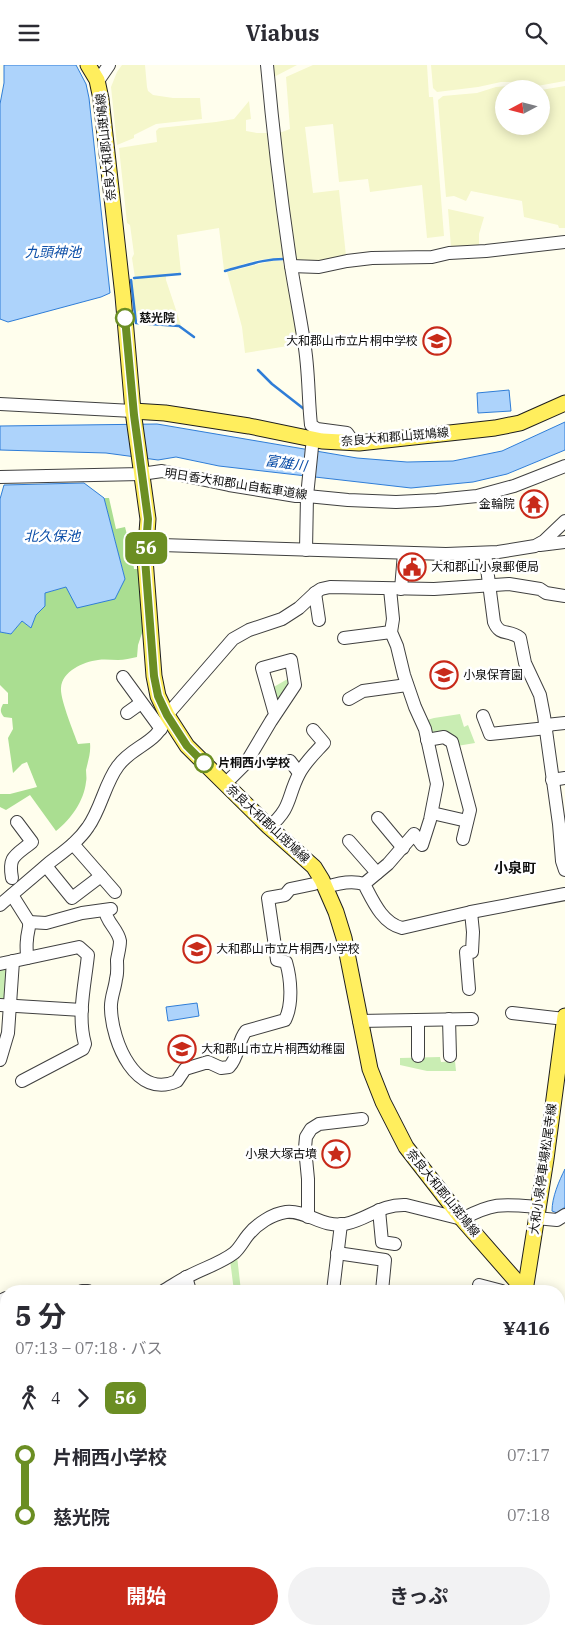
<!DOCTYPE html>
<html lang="ja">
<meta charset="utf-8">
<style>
body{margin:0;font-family:"IBM Plex Serif","Noto Sans JP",serif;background:#f2f2f3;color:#2b2b33;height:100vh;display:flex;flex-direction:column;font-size:19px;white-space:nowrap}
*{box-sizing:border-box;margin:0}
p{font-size:16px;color:#7c7c81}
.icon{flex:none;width:28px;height:28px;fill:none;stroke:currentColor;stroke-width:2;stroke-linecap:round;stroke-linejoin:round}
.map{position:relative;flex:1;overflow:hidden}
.sheet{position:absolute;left:0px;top:1220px;width:565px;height:350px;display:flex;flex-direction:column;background:#fff;border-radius:20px 20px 0 0;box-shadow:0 2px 12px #0003}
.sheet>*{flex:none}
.badge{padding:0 10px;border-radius:8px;font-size:18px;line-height:32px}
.needle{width:32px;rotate:263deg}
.buttons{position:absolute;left:495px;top:15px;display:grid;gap:10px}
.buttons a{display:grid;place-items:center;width:55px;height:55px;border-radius:50%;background:#fff;box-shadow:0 2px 12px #0003;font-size:25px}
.map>.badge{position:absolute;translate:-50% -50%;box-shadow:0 0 0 2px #fff}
.legs{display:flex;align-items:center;gap:8px;height:55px;padding:0 15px;font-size:16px}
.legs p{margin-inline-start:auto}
.head{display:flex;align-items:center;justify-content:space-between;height:85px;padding:0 15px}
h1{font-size:28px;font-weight:700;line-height:38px}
.cta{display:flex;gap:10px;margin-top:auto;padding:10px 15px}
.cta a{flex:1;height:58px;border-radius:30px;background:#c82a1a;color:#fff;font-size:20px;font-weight:700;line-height:58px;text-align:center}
.cta a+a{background:#f2f2f3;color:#2b2b33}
ul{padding:0 15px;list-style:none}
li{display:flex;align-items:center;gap:18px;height:60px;font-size:19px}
li i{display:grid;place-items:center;width:8px;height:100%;margin:0 6px;background:currentColor}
li i::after{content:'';width:12px;height:12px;margin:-6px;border:4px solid;border-radius:50%;background:#fff}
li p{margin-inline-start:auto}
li:first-child i{background:linear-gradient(#0000 50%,currentColor 0)}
li:last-child i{background:linear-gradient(currentColor 50%,#0000 0)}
header{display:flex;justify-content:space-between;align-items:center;height:65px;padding:0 15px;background:#fff;font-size:22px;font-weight:700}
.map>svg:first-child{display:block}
.farmland{fill:#f5f7cb}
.green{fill:#c9edb3}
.forest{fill:#aade91}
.water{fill:#add3fb;stroke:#2f7dd7}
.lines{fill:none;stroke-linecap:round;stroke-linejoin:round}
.stream{stroke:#2f7dd7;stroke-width:2.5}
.minor-casing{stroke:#404040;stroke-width:14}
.major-casing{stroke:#1e1e1e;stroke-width:17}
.minor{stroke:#fff;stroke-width:12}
.major{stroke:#ffee5d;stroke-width:15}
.line-1-casing{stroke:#fff;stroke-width:11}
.line-1{stroke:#6b8e23;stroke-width:8}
.stop-1-dot{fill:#fff;stroke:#6b8e23;stroke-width:2.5}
.labels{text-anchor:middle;stroke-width:5;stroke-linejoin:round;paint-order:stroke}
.street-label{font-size:12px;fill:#0d0d0d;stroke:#fff}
.stop-label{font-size:12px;font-weight:bold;fill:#0d0d0d;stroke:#fff;text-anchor:start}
.poi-label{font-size:12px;fill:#0d0d0d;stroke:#fff;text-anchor:start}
.water-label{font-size:14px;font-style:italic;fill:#0d4fa8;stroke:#fff}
.neighbourhood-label{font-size:14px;font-weight:bold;fill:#0d0d0d;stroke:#fff}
</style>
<header><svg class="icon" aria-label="menu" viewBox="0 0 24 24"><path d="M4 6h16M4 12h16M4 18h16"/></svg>Viabus<svg class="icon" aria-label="search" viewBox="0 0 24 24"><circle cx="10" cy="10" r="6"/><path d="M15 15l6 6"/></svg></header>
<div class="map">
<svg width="565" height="1570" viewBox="0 0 565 1570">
<rect width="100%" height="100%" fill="#fffeed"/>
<g class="farmland">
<path d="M122 0H145L147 22 148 26 153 30 173 33H200L202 54 156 59 134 70V73L117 80 111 22 117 7Z"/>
<path d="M270 0H297L272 13Z"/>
<path d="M313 0H427L429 32H433L444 171 427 173 422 120 370 127 368 114 339 117 333 59 305 62 313 128 339 125 346 191 321 196 293 194 276 67H282L290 64 286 12Z"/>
<path d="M431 0H565V16L526 23 510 17H501L478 22 437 27 433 23Z"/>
<path d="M508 21 517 24H504V61H541V25L565 21V163H559L558 160 524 152 522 136 471 126 466 136 454 131 446 132 438 35 443 31 477 28 496 22Z"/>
<path d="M249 36 251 54 246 55V66L257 68H270L286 192 258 195 224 205 219 163 177 170 181 208 166 209V215L181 260 137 257 132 216 135 213 132 193 134 189 130 160 127 158 119 83 157 77 156 66 159 63 216 57 234 54Z"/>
<path d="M448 144 484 152 479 169V181L453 184 451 182Z"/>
<path d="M271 196H283V200H287L300 279 245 288 242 262 227 207Z"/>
</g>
<g class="green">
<path d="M291 612V615L281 634 275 632 272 623Z"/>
<path d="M460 649 464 662 468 660 475 678 457 681 430 665 427 655 434 653Z"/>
<path d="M11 902 10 936 0 935V904Z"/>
<path d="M440 992 441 997 455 996 456 1006H427L400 1000V993Z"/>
<path d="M237 1191 241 1226H234L230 1195Z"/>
</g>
<path class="forest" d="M104 433H109L116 464 125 462 132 489 134 504H139L144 562 138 580 137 592C131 593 124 595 118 595 111 595 105 594 98 595 83 597 62 606 61 623 60 634 74 668 78 679L90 678C91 688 88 696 86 705 86 709 87 713 86 717 84 736 71 754 56 766L30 730 6 745 0 742V729H10L37 722 27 697 22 699 13 708 8 673 13 664 12 653 4 652C0 647 0 645 3 639H8V628L0 620V567L11 569 22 556 31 563 36 550 45 541V528L66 522 125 514Z"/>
<g class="water">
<path d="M4 0H76L86 19 89 33 110 228 101 232 8 257 0 254V39L4 18Z"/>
<path d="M509 325 511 346 478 348 477 328Z"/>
<path d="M565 357V385L507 409 473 417 411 423 219 401 176 392 158 395 106 388 0 385V361L157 359 357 393 407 397 453 396 502 386Z"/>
<path d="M84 418 104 433 125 514 115 534 77 543 66 522 45 528V541L36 550 31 563 22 556 11 569 0 567V434L4 420Z"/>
<path d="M197 938 199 951 168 956 166 942Z"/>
<path d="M565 1104V1142L557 1148 552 1146C552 1132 559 1116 565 1104Z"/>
<path d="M271 1564H331V1570H273Z"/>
</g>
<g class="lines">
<g class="stream">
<path d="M225 206C245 201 265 193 287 194"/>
<path d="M134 213 180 209"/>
<path d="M131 215 136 258 179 261 194 272"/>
<path d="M258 305 272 319 304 344"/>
</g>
<g class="minor-casing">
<g id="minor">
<path d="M267 0C273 67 281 134 291 201 295 226 300 251 304 277 309 304 308 333 311 360L317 364 347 368 354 378"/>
<path d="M98 16 109 0"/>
<path d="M291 201 319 202 347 196 372 193 432 192 449 188 486 186 565 177"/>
<path d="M0 339 133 346"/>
<path d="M0 412 141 409 162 406 229 420 296 431H307L348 435 396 437 437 435 477 431 514 421 565 401"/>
<path d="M147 475 161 480 446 489 498 487 535 481 544 476 565 456"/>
<path d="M540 480 565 477"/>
<path d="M306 485 307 431 312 382"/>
<path d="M485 488 494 557C500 572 509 564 520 573L525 598 540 630 544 651 559 759 562 796 565 805"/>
<path d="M401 524 404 488"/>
<path d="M315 528 319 555"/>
<path d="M344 573 391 567"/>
<path d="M123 612 161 664"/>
<path d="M349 634 363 626 407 620"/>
<path d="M127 648 141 638"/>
<path d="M483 651 490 669 547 663"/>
<path d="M546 660 565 658"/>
<path d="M427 675 444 672 452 677 470 745 463 774"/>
<path d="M290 696 299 708"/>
<path d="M552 715 565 713"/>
<path d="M225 719 246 698 271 656 295 620 291 595 262 603 275 649"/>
<path d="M432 748 467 756"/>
<path d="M378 753 403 783"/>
<path d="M269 762C292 743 287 732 299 709 305 697 315 688 324 678L313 665"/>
<path d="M349 776 377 808"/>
<path d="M73 779 115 827"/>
<path d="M46 801 72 833 101 811"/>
<path d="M12 813C8 791 15 791 32 777L17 757"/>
<path d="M364 819 388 799 414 769 422 780 430 755 437 719 425 664 415 642 404 610 397 581 391 567 393 554 390 524"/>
<path d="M326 822C338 818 352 815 364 819 373 836 382 858 402 863L471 847 565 829"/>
<path d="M12 830 29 857C30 863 27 868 27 875 26 881 27 887 27 893"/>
<path d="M0 840C16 826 33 812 49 798 63 787 78 777 88 762 101 744 105 718 118 701 134 679 158 680 167 650L233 574 249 565 282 554 299 543 315 528 321 524 330 522 434 524 509 519 540 524 546 528 565 531"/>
<path d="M105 845C106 857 118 864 120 876 120 882 118 889 117 895 117 901 118 908 116 914 115 924 110 934 111 944 112 977 136 1035 177 1016L185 1004 208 997 221 1003 229 1002C239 992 237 977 246 966L285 955C293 939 291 914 286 897L277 895 268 833 285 830 290 824 314 819 322 815"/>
<path d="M29 857 46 858 82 848 111 844"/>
<path d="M0 899 79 882 88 890C85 919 77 951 85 979L83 984 22 1016"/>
<path d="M469 924 466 887H472L473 867 471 847"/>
<path d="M0 940 82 945"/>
<path d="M512 948 565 954"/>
<path d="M449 954 450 991"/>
<path d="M418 955V991"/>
<path d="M359 956 472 954"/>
<path d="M0 995 8 968 13 896"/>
<path d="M379 1145 382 1177 395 1179"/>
<path d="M308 1152V1114L305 1083 306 1072 311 1064 319 1059 362 1054"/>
<path d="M536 1153 557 1155 565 1150"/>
<path d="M337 1188 385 1195 382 1226"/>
<path d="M186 1212 190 1226"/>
<path d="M479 1220 502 1226"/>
<path d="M82 1226H88"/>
<path d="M163 1226C172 1221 180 1215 189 1211 204 1203 221 1198 234 1188 240 1183 243 1176 248 1170 257 1159 272 1149 286 1147 307 1145 322 1163 345 1159 369 1154 380 1139 406 1140L462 1154C494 1137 503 1139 538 1142"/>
<path d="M333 1226 341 1159"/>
<path d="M0 1236 6 1233"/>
<path d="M0 1370 6 1379"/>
<path d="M0 1455 6 1443"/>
<path d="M559 1476 565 1477"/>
<path d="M559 1502 565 1494"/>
<path d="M374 1565 395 1567"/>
<path d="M450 1570 451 1564"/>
<path d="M506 1570 511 1564"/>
</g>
</g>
<g class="major-casing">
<g id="major">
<path d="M88 0 97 15 101 34 123 231 133 346 148 454 145 494 154 611 158 631 167 650 187 681 269 762 314 802 322 815 336 847 344 873 370 1004 383 1037 406 1082 462 1154 525 1226"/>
<path d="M133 346 165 348 249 361 322 376 359 378 495 363 520 358 565 338"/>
<path d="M525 1226 546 1094 565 951"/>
<path d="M559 1266 565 1274"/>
<path d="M485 1570 486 1564"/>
</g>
</g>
<use href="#minor" class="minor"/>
<use href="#major" class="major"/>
</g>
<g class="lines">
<g class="line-1-casing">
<path id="line-1" d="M125 253 134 350 148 454 145 494 154 611 158 631 167 650 187 681 204 698"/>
</g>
<use href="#line-1" class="line-1"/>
</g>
<defs>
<g id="school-ring" transform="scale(1.4375)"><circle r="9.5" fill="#fff" stroke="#c82a1a" stroke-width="1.5"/><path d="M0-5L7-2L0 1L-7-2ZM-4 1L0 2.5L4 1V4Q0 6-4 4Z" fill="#c82a1a"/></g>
<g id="temple-ring" transform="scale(1.4375)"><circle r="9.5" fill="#fff" stroke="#c82a1a" stroke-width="1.5"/><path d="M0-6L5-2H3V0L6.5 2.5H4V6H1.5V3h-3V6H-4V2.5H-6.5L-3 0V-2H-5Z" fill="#c82a1a"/></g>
<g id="civic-ring" transform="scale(1.4375)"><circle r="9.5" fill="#fff" stroke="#c82a1a" stroke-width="1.5"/><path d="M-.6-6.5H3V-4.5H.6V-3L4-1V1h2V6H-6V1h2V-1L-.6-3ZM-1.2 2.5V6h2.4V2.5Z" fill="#c82a1a"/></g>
<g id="sight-ring" transform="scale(1.4375)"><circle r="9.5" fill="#fff" stroke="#c82a1a" stroke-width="1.5"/><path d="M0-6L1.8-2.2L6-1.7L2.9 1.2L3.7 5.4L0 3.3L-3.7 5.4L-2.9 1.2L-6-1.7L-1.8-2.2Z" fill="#c82a1a"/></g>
</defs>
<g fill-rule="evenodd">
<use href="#school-ring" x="437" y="276"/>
<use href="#temple-ring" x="534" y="439"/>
<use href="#civic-ring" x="412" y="502"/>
<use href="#school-ring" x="444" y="610"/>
<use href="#school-ring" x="197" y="884"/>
<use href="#school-ring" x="182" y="984"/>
<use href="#sight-ring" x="336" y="1089"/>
</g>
<g class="stop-1-dot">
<circle cx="125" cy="253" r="9"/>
<circle cx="204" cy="698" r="9"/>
</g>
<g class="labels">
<g class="street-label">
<text transform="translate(106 82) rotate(-96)" y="4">奈良大和郡山斑鳩線</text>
<text transform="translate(395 372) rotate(-5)" y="4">奈良大和郡山斑鳩線</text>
<text transform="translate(236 419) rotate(9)" y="4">明日香大和郡山自転車道線</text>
<text transform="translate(268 759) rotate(43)" y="4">奈良大和郡山斑鳩線</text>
<text transform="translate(543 1104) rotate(-82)" y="4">大和小泉停車場松尾寺線</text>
<text transform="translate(443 1128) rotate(51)" y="4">奈良大和郡山斑鳩線</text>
</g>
<g class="stop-label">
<text x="139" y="257">慈光院</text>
<text x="218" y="702">片桐西小学校</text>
</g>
<g class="poi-label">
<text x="418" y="280" text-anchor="end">大和郡山市立片桐中学校</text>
<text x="515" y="443" text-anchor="end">金輪院</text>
<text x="431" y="506">大和郡山小泉郵便局</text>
<text x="463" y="614">小泉保育園</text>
<text x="216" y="888">大和郡山市立片桐西小学校</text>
<text x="201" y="988">大和郡山市立片桐西幼稚園</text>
<text x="317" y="1093" text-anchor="end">小泉大塚古墳</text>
</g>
<g class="water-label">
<text x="53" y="192">九頭神池</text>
<text transform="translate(286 398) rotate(8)" y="5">富雄川</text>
<text x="52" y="476">北久保池</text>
</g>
<g class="neighbourhood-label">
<text x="515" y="808">小泉町</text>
</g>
</g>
</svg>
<div class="buttons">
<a><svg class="needle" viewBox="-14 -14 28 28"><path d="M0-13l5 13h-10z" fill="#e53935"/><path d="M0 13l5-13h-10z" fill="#7c7c81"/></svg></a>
</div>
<b class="badge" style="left:146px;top:483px;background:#6b8e23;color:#fff">56</b>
<section class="sheet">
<div class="head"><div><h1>5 分</h1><p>07:13 – 07:18 · バス</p></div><b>¥416</b></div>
<div class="legs"><svg class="icon" aria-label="walk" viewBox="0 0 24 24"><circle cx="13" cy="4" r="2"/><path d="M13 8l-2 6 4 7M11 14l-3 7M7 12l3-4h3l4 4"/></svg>4<svg class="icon" aria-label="forward" viewBox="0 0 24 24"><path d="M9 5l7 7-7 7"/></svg><b class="badge" style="background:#6b8e23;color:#fff">56</b></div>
<ul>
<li><i style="color:#6b8e23"></i><b>片桐西小学校</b><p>07:17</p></li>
<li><i style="color:#6b8e23"></i><b>慈光院</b><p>07:18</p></li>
</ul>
<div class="cta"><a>開始</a><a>きっぷ</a></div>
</section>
</div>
